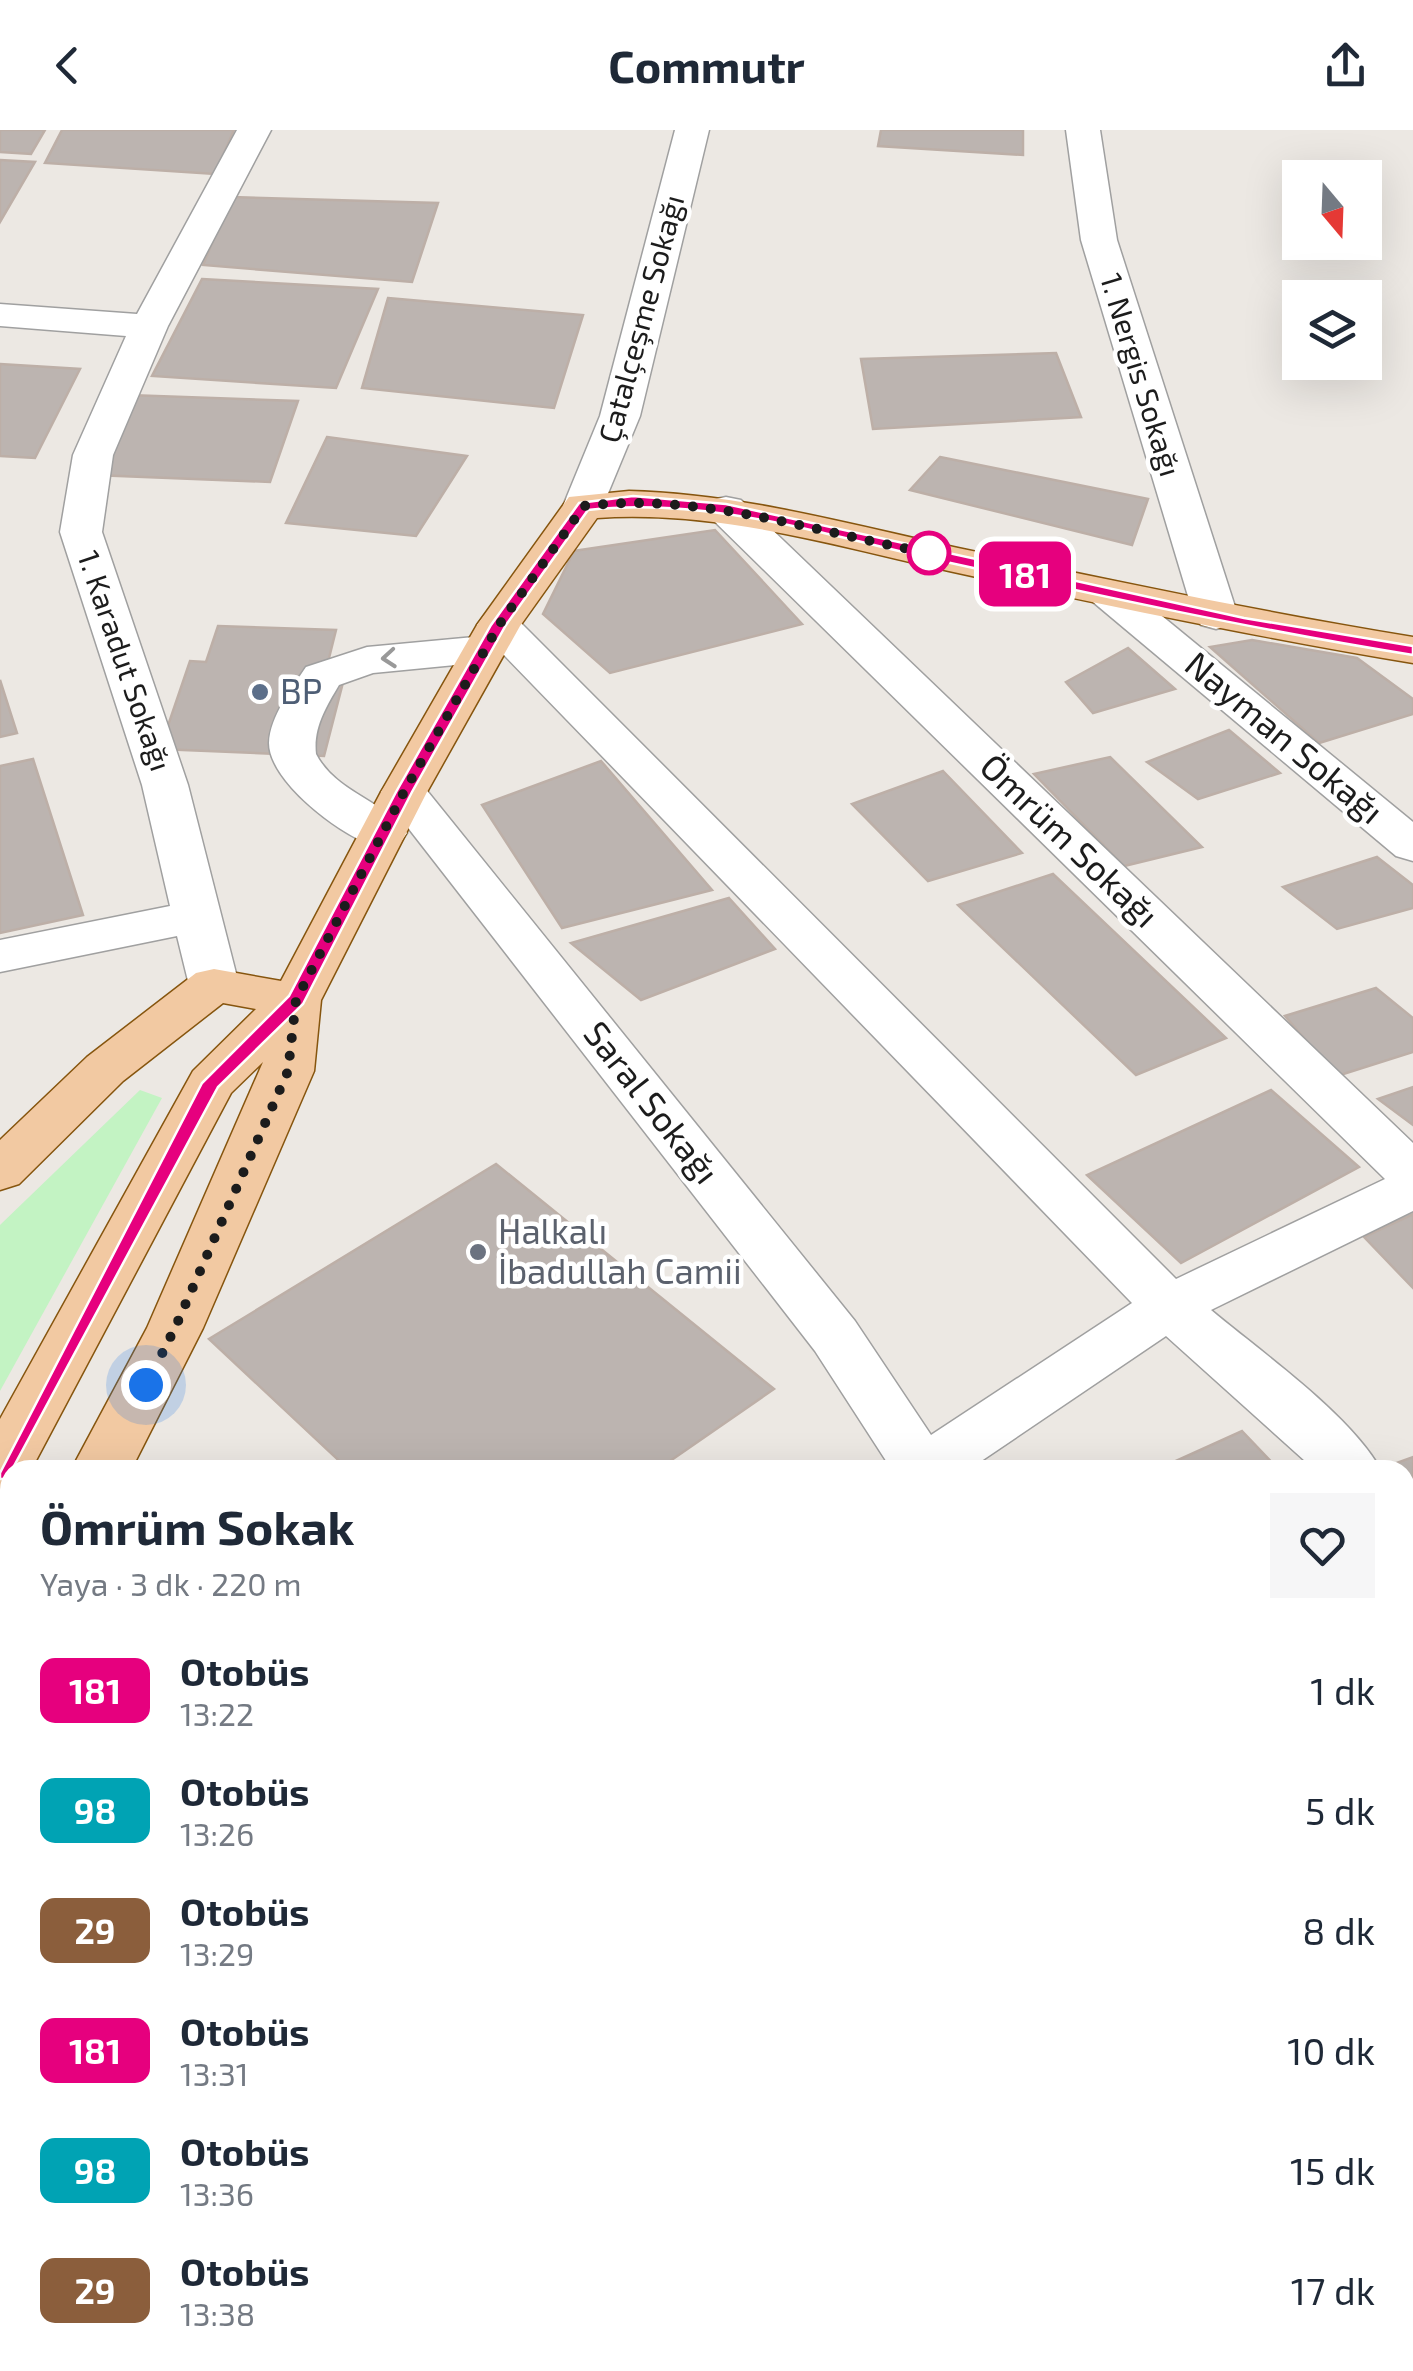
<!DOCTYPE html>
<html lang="tr">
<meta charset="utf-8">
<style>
body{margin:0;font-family:"Exo 2",sans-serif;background:#f6f6f7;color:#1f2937;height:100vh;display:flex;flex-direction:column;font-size:38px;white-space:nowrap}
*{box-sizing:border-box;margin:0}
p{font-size:32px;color:#747a83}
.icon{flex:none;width:55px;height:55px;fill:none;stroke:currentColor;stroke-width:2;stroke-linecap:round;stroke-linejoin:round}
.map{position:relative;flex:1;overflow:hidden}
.sheet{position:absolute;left:0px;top:1330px;width:1415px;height:912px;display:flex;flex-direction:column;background:#fff;border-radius:30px 30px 0 0;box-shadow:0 10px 40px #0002}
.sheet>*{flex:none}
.badge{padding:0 20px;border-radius:15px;font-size:35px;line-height:65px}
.needle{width:65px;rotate:161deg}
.tools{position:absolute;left:1282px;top:30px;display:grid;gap:20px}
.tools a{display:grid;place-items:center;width:100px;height:100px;border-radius:0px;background:#fff;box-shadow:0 10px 40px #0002;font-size:50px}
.you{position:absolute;width:50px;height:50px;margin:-25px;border:8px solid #fff;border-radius:50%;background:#1a73e8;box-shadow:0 0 0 15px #1a73e833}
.map>.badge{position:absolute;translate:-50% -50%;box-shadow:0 0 0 5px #fff}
.round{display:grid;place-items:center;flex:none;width:105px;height:105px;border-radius:0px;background:#f6f6f7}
.summary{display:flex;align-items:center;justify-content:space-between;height:170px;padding:0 40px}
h1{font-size:48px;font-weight:700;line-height:75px}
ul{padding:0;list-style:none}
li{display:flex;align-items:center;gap:30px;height:120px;padding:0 40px}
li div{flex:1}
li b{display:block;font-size:38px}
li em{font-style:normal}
li .badge{min-width:110px;font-weight:700;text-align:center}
header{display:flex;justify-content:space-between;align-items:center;height:130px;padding:0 40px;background:#fff;font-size:45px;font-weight:700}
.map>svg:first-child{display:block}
.park{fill:#c3f3c3}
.building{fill:#bcb4b0;stroke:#bdafa7;stroke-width:2.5}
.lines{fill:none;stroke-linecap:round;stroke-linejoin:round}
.minor-casing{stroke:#a0a0a0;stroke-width:3}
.major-casing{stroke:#86550e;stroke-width:3}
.minor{fill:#fff;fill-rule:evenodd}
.major{fill:#f2c9a2;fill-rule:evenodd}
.oneway{stroke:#999}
.line{fill:#e6007e;stroke:#fff;stroke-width:2.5}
.walk{stroke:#1c1c1c;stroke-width:10;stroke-dasharray:0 18}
.stop-dot{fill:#fff;stroke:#e6007e;stroke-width:5}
.service-dot{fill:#5c6f8a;stroke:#fff;stroke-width:4}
.worship-dot{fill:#6b7280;stroke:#fff;stroke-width:4}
.labels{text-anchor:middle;stroke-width:9;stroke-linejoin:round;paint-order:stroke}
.far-street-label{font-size:30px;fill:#1c1c1c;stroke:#fff}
.service-label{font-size:35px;fill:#4e5e75;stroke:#fff;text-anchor:start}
.street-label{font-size:35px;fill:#1c1c1c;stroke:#fff}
.worship-label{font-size:35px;fill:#5b616d;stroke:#fff;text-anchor:start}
</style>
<header><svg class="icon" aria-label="back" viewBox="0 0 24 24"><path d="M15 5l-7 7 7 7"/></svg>Commutr<svg class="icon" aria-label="share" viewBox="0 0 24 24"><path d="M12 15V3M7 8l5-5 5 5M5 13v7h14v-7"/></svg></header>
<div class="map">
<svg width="1413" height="2241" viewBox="0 0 1413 2241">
<rect width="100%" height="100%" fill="#ece8e3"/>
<path class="park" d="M140 960 162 968 0 1261V1095Z"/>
<g class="building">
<path d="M0 0H45L31 24 0 22Z"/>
<path d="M62 0H234L215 44 45 33Z"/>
<path d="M881 0H1023V25L878 16Z"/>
<path d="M0 30 35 32 0 92Z"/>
<path d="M231 67 438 73 412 152 203 135Z"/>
<path d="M202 149 378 159 336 258 152 246Z"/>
<path d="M388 168 583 185 554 278 362 258Z"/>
<path d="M1056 223 1081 287 873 299 861 229Z"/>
<path d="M0 234 80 239 35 328 0 326Z"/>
<path d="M128 265 298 271 270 352 95 345Z"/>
<path d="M327 307 467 326 416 406 286 393Z"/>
<path d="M940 327 1148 369 1132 415 910 360Z"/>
<path d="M715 400 802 494 610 543 543 484 574 421Z"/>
<path d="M218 496 336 500 327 536 347 537 324 626 160 619 190 531 206 532Z"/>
<path d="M1252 510 1357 528 1413 569V584L1319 613 1210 517Z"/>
<path d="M1128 518 1175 559 1093 583 1066 552Z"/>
<path d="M0 550 17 603 0 607Z"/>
<path d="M1229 600 1280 643 1198 669 1147 632Z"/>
<path d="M1110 627 1202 717 1124 736 1034 644Z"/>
<path d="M33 629 83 785 0 803V636Z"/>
<path d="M601 631 712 760 562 798 482 675Z"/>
<path d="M943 641 1022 723 928 751 852 674Z"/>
<path d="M1377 727 1413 755V778L1337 799 1283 757Z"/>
<path d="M1053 744 1226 908 1136 945 958 775Z"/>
<path d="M729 768 775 819 641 870 571 813Z"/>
<path d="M1376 858 1413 888V922L1337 946 1285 886Z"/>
<path d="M1413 957V995L1378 969Z"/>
<path d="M1271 960 1359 1037 1181 1133 1087 1045Z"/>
<path d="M496 1034 774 1259 657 1340H349L209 1209Z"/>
<path d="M1413 1084V1158L1364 1107Z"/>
<path d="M1242 1301 1279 1340H1156Z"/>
<path d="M1413 1327V1375L1405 1367V1340L1380 1339Z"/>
<path d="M1405 1456 1413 1466V1629L1405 1633Z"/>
<path d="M1413 1759V1880L1405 1871V1764Z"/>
</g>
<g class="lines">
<g class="minor-casing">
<g id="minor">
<path d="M237 0H271L168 196 113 325 102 402 188 655 239 855 232 867 214 871 196 867 189 855 177 806 0 842V810L170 776 142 655 60 402 73 325 126 206 0 196V174L137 184Z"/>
<path d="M675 0H709L640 286 599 385 584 388 569 385 563 376 600 286Z"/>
<path d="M1066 0H1100L1117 110 1238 486 1231 495 1216 499 1201 495 1194 486 1081 110Z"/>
<path d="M726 367 741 370 1413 1013V1081L1211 1180C1261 1222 1350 1284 1381 1340H1315L1166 1206 968 1340H892L815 1221 388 672 381 662 388 652 404 648 420 652 855 1191 931 1305 1132 1173 504 525 486 532 373 543 339 555C326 577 313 598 316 624 336 663 384 670 407 703L400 713C388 716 381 718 370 714 337 703 269 650 269 613 270 586 292 558 306 537L367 517 485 506 477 495 484 486 499 482 514 486 1176 1149 1385 1049 711 388 705 379 711 370Z"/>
<path d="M1108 450 1123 454 1413 692V731L1396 726 1093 472 1087 463 1093 454Z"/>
<path d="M1405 1374 1413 1377V1431L1405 1428Z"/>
<path d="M1405 1900 1413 1903V1974L1405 1971Z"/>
</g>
</g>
<g class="major-casing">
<g id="major">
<path d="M629 361C742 364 848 394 958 418 1109 450 1260 482 1413 507V533C1257 507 1103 475 949 441 832 415 718 380 597 388L520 496 427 662 321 870 314 941 203 1198 131 1340H71L147 1198 263 932 231 963 31 1340H10V1363L0 1366V1289L193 941 256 879 223 873 123 951 19 1054 0 1060V1010L87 927 196 843 214 839 281 851 381 662 477 495 569 367Z"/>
<path d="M10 1489V1555L0 1559V1492Z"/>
<path d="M0 1877 10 1881V2010L0 2006Z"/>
<path d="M0 2096 10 2100V2173L0 2169Z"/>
<path d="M128 2232H211L215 2241H132Z"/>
<path d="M345 2232H430L434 2241H349Z"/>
</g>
</g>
<use href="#minor" class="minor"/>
<use href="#major" class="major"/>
</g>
<defs><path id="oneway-chevron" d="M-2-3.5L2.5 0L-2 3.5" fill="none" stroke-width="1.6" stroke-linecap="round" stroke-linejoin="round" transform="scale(2.5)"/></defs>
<use class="oneway" href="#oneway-chevron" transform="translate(389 528) rotate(175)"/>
<path class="line" d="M633 366 726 374 1244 488 1413 516V525C1256 500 1101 466 946 432 829 406 708 366 588 380L506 495 412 662 303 874 218 957 7 1349H0V1343L202 953 289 866 396 662 491 495 579 373Z"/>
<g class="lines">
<path class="walk" d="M146 1255 175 1198 288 941 296 870 404 662 499 495 584 376C702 362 814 402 929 423"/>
</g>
<circle class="stop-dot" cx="929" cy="423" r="20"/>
<circle class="service-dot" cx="260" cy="562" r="10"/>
<circle class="worship-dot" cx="478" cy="1122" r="10"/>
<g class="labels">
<g class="far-street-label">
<text transform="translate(642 189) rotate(-75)" y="10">Çatalçeşme Sokağı</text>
<text transform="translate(1140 245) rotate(73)" y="10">1. Nergis Sokağı</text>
<text transform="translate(124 531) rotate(71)" y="10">1. Karadut Sokağı</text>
</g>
<g class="service-label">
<text x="280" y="574">BP</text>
</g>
<g class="street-label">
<text transform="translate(1284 608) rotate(40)" y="12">Nayman Sokağı</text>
<text transform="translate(1069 711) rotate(44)" y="12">Ömrüm Sokağı</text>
<text transform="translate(651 973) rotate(52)" y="12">Saral Sokağı</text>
</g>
<g class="worship-label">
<text x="498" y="1114">Halkalı<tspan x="498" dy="40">İbadullah Camii</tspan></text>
</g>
</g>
</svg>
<div class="tools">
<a><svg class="needle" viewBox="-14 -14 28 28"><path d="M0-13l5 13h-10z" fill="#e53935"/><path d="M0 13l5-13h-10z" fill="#747a83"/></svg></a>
<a><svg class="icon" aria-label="layers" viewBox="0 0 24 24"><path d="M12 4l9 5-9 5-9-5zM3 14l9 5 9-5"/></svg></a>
</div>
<div class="you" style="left:146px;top:1255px"></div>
<b class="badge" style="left:1025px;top:444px;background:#e6007e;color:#fff">181</b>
<section class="sheet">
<div class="summary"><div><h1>Ömrüm Sokak</h1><p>Yaya · 3 dk · 220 m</p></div><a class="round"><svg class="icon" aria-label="heart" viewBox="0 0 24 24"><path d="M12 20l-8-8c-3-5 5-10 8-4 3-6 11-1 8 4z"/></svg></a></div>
<ul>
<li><span class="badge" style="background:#e6007e;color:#fff">181</span><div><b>Otobüs</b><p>13:22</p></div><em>1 dk</em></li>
<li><span class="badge" style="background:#00a3b4;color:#fff">98</span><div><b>Otobüs</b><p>13:26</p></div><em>5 dk</em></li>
<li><span class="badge" style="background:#8b5e3c;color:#fff">29</span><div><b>Otobüs</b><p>13:29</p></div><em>8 dk</em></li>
<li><span class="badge" style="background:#e6007e;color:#fff">181</span><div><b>Otobüs</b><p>13:31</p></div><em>10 dk</em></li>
<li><span class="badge" style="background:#00a3b4;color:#fff">98</span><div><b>Otobüs</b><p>13:36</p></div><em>15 dk</em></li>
<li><span class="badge" style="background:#8b5e3c;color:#fff">29</span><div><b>Otobüs</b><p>13:38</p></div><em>17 dk</em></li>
</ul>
</section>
</div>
